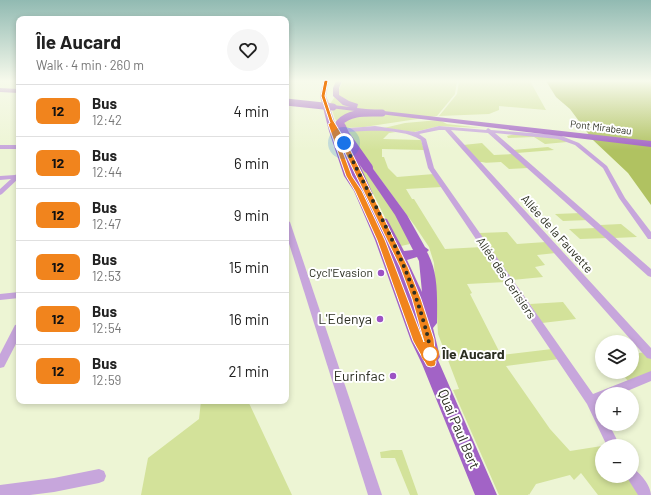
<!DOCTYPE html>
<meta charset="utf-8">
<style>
body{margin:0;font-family:Barlow,sans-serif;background:#f6f6f6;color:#222;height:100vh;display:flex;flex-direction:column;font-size:15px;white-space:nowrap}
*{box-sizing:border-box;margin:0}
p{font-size:13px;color:#767676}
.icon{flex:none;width:22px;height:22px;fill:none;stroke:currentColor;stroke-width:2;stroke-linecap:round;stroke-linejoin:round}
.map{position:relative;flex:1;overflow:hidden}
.drawer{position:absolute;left:16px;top:16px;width:273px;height:388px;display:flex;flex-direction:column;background:#fff;border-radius:8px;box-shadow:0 2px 6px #0003}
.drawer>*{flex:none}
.badge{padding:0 8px;border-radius:6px;font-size:14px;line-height:26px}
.tools{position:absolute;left:595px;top:335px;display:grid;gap:8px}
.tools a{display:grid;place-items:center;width:44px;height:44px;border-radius:50%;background:#fff;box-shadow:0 2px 6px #0003;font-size:20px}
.you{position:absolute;width:20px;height:20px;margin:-10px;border:3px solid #fff;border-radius:50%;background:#1a73e8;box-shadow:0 0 0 6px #1a73e833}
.map>.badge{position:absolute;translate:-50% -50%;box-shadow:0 0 0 2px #fff}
.round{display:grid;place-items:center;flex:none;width:42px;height:42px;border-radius:21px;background:#f6f6f6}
.overview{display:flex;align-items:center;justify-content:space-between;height:68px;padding:0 20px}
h1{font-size:19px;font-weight:700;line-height:30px}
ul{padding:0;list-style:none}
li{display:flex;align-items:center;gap:12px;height:52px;padding:0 20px;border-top:1px solid #e0e0e0}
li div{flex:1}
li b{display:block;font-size:15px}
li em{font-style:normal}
li .badge{min-width:44px;font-weight:700;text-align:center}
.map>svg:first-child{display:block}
.green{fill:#d3e29a}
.water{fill:#b0c261}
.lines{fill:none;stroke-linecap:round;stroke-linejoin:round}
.street{fill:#c7a6dc;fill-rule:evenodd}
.primary{fill:#a263c6;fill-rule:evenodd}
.primary-bridge-far1{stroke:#a263c6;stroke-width:7}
.primary-bridge{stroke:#a263c6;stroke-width:10}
.line{fill:#f1841d;stroke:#fff;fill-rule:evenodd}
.walk{stroke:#2c2f22;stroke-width:4;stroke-dasharray:0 7.2}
.poi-dot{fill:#9c52c4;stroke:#fff;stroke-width:1.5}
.stop-dot{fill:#fff;stroke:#f1841d;stroke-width:2}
.labels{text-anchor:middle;stroke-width:4;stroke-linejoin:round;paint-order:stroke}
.far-street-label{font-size:10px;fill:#2c2f22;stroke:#fff}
.street-label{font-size:12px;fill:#2c2f22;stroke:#fff}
.poi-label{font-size:12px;fill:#2c2f22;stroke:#fff;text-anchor:end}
.near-poi-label{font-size:14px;fill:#2c2f22;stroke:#fff;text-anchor:end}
.near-stop-label{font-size:14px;font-weight:bold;fill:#2c2f22;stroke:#fff;text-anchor:start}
.near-street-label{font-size:14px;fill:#2c2f22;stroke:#fff}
</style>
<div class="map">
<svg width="651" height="495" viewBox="0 0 651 495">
<rect width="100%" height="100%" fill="#edf5d4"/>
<g class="green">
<path d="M343 81H457L455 94 437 116 364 127 345 128 335 119 330 104 338 92Z"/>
<path d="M459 81H530L546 110 499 106V110L489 114 439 116 457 94Z"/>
<path d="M439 120 447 124 482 128 439 126 414 132 384 128 405 123Z"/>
<path d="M376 129 396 132 389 133 383 139 421 140 424 150 382 149V157H384L388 168 397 177 434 174 442 187 406 189 412 199H414L445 249 482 247 506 282 467 284 472 293 470 294 501 355 552 349 559 359 506 366 550 429 570 451 608 445 609 446H602V476H627L642 495H598L581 473 574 480 570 475 536 484 529 495 528 494V495H499L453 390 459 389 438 334 434 263 429 247 415 226 345 131Z"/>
<path d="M515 134 561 139 567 142 545 144 534 137 508 138 507 136Z"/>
<path d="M482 143 494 155 513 154 528 168 509 169 501 162 482 163 486 162H479L463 145Z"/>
<path d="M548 147 554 150 517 153 513 150Z"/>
<path d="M360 168 365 170 397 216 410 244 401 246 398 243Z"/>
<path d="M581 213 589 220 563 221 555 214Z"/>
<path d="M621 224 637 237 614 238 600 225Z"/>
<path d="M597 228 608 238 580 239 569 229Z"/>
<path d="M507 232 517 244 546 242 556 253 537 255 545 265 535 267 543 277 512 280 479 233Z"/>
<path d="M563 302 576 319 542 323 530 304Z"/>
<path d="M646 352 651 358V372L628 381 620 372H632V354Z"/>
<path d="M201 401H248L292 495H141L148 458 199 419Z"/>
<path d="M392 450H402L418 495H410L395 458H381L380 452Z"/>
</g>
<path class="water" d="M546 81H651V205L628 173 593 140 570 109 556 97Z"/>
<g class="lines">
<g class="street">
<path d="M375 126 415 132 439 126 486 130 488 128 491 130 559 135 579 143 607 166 625 198 651 232V239H648L619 198 603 168 575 145 558 139 495 133 651 269V277L648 276 488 133 451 130 651 348V359L647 358 445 130H439L419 134 426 139 434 168 593 394 651 371V381L620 394H602V401L598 402 602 410V424H609L620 446H607L587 404 428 168 421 140C400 127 361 131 337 133L334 131 337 129Z"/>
<rect x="0" y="145" width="19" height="4"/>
<path d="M19 173V178L2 194 0 195V189L11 179 0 180V176L15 175Z"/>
<path d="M286 220 290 222 382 495H368L286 234Z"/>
<path d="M19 292V298L0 300V294Z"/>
<path d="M19 324V338L4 367 0 368V354L15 325Z"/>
<path d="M632 468C640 472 651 486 651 495H638L626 476H632Z"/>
<path d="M99 469 104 471 106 476 104 481 99 483 54 492 30 495H0V485L54 478Z"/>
</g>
<g class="primary">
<path d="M323 81H329L326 96 330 106 333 105 350 107 343 105 333 96V88L336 81H342L339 88V95L349 101 358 104 357 108 651 141V147L330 108 343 147 347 145 352 148 373 194 372 196 367 197 378 220 383 218 387 219 404 251 413 250 395 215 363 168 368 165 371 166 407 215 425 247 429 250 427 252C439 273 437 300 437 323L433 328 440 357 438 360 497 495H475L422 364 411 341 375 240 354 191 344 176 329 131 320 96ZM417 257 419 261 422 292 407 260Z"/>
<path d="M0 88 19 89V93L0 92Z"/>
</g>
<g class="primary-bridge-far1">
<path d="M286 102 333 107"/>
<path d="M341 128 339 123C350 111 367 113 382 113"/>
</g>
<path class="primary-bridge" d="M341 127 344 134 368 168"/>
</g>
<linearGradient id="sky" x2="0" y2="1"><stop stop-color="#91bab2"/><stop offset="0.54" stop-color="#f7faec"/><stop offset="1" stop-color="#f7faec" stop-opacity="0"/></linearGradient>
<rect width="651" height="150" fill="url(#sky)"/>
<path class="line" d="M326 80 328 81 325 96 333 120 347 143 408 267 421 299 434 339 436 363 435 366 431 367 427 366 413 341 377 240 355 191 346 176 328 124 330 123 321 96 324 81ZM337 136 400 267 412 299 424 342 385 240 362 191 352 176Z"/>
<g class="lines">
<path class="walk" d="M344 143C371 199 403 254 421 313 425 327 430 341 430 354"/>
</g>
<g class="poi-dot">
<circle cx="381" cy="273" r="4"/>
<circle cx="380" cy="319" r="4"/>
<circle cx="393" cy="376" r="4"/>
</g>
<circle class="stop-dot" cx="430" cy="354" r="8"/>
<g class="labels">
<g class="far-street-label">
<text transform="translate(601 127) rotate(7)" y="4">Pont Mirabeau</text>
</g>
<g class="street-label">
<text transform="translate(557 234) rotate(48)" y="4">Allée de la Fauvette</text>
<text transform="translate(506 278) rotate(56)" y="4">Allée des Cerisiers</text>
</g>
<g class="poi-label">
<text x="373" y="277">Cycl'Evasion</text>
</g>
<g class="near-poi-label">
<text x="372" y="324">L'Edenya</text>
<text x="385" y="381">Eurinfac</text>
</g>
<g class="near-stop-label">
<text x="442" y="359">Île Aucard</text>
</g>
<g class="near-street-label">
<text transform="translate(459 429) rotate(67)" y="5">Quai Paul Bert</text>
</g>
</g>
</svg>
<div class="tools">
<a><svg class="icon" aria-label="layers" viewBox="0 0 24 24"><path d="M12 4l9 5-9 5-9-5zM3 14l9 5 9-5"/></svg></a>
<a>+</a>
<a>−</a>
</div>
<div class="you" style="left:344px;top:143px"></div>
<section class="drawer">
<div class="overview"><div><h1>Île Aucard</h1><p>Walk · 4 min · 260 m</p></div><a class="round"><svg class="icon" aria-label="heart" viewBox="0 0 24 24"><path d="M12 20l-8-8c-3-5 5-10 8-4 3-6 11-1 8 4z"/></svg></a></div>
<ul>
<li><span class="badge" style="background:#f1841d;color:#111">12</span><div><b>Bus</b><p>12:42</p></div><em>4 min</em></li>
<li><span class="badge" style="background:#f1841d;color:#111">12</span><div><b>Bus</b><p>12:44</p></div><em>6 min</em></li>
<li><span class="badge" style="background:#f1841d;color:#111">12</span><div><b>Bus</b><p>12:47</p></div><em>9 min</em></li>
<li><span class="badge" style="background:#f1841d;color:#111">12</span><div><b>Bus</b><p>12:53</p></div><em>15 min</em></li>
<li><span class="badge" style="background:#f1841d;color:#111">12</span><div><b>Bus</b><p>12:54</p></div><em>16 min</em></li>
<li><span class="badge" style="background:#f1841d;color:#111">12</span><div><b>Bus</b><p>12:59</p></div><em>21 min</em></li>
</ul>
</section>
</div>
